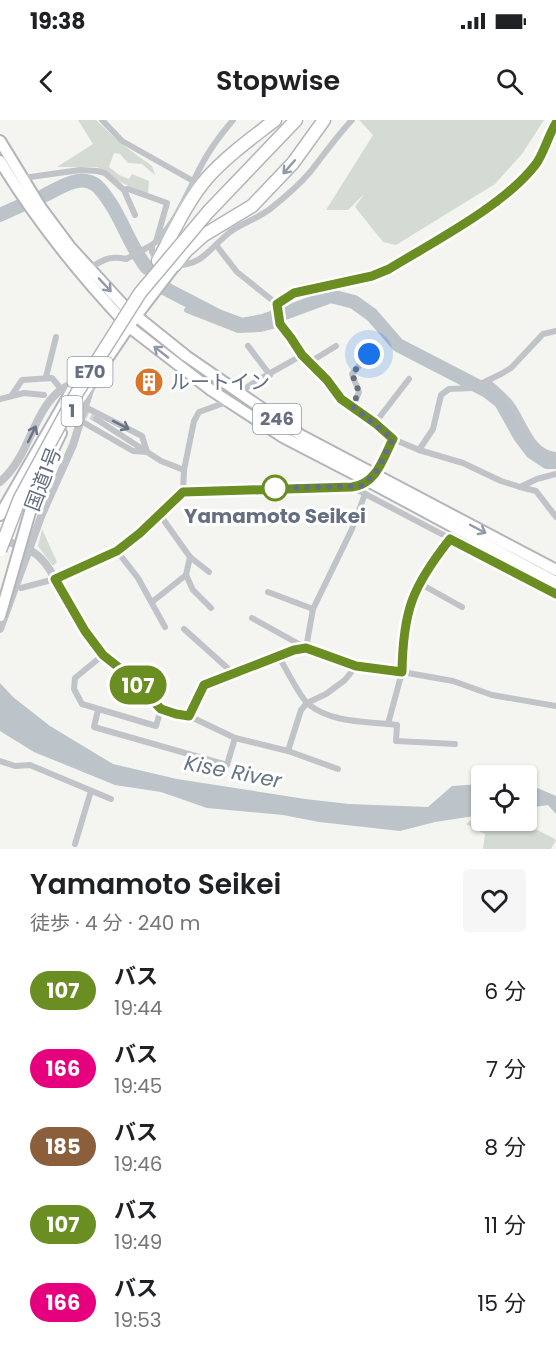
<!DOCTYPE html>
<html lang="ja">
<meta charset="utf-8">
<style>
body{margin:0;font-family:Poppins,"Noto Sans JP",sans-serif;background:#f6f6f6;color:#202124;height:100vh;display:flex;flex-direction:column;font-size:22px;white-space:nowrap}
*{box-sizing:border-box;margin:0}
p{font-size:20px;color:#757577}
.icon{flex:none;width:33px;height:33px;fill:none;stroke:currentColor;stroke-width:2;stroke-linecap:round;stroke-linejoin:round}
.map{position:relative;height:729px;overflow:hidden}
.drawer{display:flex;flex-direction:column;background:#fff;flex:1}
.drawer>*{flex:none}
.badge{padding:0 12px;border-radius:20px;font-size:21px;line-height:39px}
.buttons{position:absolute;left:471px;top:645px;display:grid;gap:12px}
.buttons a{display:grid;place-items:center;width:66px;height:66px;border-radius:6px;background:#fff;box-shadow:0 2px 4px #0004;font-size:30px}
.you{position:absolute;width:30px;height:30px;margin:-15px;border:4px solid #fff;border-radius:50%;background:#1a73e8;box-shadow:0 0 0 9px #1a73e833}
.map>.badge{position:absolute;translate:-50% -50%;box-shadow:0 0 0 3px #fff}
.round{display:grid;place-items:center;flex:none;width:63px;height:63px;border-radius:6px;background:#f6f6f6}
.summary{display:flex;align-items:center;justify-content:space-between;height:102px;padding:0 30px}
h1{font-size:28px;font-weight:600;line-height:45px}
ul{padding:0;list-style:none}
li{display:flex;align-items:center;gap:18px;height:78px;padding:0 30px}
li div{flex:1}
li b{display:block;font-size:22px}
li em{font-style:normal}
li .badge{min-width:66px;font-weight:700;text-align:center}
.status{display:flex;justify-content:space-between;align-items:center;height:42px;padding:0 30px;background:#fff;direction:ltr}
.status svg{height:16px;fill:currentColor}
header{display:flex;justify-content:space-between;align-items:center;height:78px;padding:0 30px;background:#fff;font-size:27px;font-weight:600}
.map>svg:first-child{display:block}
.green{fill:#d4dbd3}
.water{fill:#bcc3c9}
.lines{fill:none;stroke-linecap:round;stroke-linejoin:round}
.river{stroke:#bcc3c9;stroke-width:14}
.minor-tunnel{stroke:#d0d4d5;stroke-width:6;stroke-dasharray:6 3;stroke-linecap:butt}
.trunk-casing{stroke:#b3b5b9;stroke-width:14}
.motorway-casing{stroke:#b3b5b9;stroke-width:15}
.minor{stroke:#c0c3c7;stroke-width:6}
.tertiary{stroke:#c0c3c7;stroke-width:8}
.trunk{stroke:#fff;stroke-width:10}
.motorway{stroke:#fff;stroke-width:12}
.trunk-bridge-casing{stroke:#b3b5b9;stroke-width:14;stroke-linecap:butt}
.motorway-bridge-casing{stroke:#b3b5b9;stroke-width:15;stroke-linecap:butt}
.trunk-bridge{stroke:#fff;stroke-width:10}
.motorway-bridge{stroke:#fff;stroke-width:12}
.oneway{stroke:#939aa7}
.oneway2{stroke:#6a7384}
.line-casing{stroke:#fff;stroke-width:14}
.line{stroke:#6b8e23;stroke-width:9}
.walk{stroke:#656f81;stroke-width:6;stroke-dasharray:0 10.8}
.stop-dot{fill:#fff;stroke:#6b8e23;stroke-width:3}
.labels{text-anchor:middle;stroke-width:6;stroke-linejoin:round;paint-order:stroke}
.shield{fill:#fff;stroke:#939aa7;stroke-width:1.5}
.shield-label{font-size:18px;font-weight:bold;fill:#656f81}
.poi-label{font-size:20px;fill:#656f81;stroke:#fff;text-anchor:start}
.street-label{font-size:20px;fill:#656f81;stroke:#fff}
.stop-label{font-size:20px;font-weight:bold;fill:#656f81;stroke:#fff}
.water-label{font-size:21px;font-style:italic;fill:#667685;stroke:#fff}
</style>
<div class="status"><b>19:38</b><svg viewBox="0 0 49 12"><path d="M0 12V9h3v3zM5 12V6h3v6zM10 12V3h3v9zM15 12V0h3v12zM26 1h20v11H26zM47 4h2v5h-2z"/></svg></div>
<header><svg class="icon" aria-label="back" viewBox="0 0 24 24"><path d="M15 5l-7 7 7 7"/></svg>Stopwise<svg class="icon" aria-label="search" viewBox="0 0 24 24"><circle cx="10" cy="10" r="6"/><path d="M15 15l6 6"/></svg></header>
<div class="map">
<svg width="556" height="729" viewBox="0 0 556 729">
<rect width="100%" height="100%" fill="#f4f5f1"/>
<g class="green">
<path d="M78 0H96L120 23 152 46 155 55 142 44 128 43 120 34 114 33 109 47 119 55 129 59 132 54 149 61 148 75 122 63 97 47H57L93 24Z"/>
<path d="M359 0H544L522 34 495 64 396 125 383 122 355 87 364 74 348 90H326L373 15Z"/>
<path d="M42 409 57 442 53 446 38 426Z"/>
<path d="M471 700C501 701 530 703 556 720L551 729H483L485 714 466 704Z"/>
</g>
<g class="water">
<path d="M0 563 13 577 50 606 113 644 177 659 305 679 349 684 428 687 452 666 481 664V695L435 702 400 711 319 702 283 695 207 688 161 672 115 665 34 632 0 611Z"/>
<path d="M526 663 556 676V694L548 685 527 688Z"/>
</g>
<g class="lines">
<g class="river">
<path d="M43 76C54 71 67 62 78 61 85 59 95 63 99 68 120 91 128 124 147 148"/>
<path d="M0 95 22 85"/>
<path d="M162 167 218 196 242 205 263 201 331 176 354 182 372 195 398 225 487 271 501 282 520 316 532 332 547 342H556"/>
</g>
<path class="minor-tunnel" d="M50 277 96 299"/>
<g class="trunk-casing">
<g id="trunk">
<path d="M0 21 41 88 70 127 125 187 186 236 302 316 556 450"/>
<path d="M0 41C37 102 80 155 128 206L211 270 283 317 368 361 556 462"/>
<path d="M79 280 136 196 175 145"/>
<path d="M32 385 50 336 61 313"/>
<path d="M0 395 72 270"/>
</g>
</g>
<g class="motorway-casing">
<g id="motorway">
<path d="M208 92 296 0"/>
<path d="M158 141C173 113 187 81 208 57 228 35 252 18 275 0"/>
<path d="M175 145 186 131 204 115 252 86 293 43 324 0"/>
</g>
</g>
<g class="minor">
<path d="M102 0 122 21 195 62"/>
<path d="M556 3C548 15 544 33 536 44 504 86 434 121 389 149L372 157 294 173 277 184 280 204 302 235 327 259 341 279 353 286 393 319 419 330 463 343 501 361 520 367 537 359 556 354"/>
<path d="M23 58 80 50 97 51 105 53 124 70 128 69 167 83 156 122"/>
<path d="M124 70 135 95"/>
<path d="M216 125 237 152 277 184"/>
<path d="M157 140 152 132V125C174 108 188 71 201 46 209 30 222 13 233 0"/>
<path d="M95 145C106 138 113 136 126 139L152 125"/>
<path d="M176 145C202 146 211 127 230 112 242 103 257 99 270 89 284 78 300 64 311 51 325 33 337 16 352 0"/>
<path d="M187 190 238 210 260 209 280 204"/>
<path d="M248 226 270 255"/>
<path d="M310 242 336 226"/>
<path d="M46 257 56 217"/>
<path d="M487 261C495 268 504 275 511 284 524 301 531 334 556 335"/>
<path d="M239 273C258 258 281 248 302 235"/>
<path d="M12 275 22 260 52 258 62 270"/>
<path d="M0 279 24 273 44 275"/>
<path d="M353 286 359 272 352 254 369 234"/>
<path d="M96 299 161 341 184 350 183 372"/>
<path d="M81 301 133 331 147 332 142 316 85 287"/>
<path d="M375 303 409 259"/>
<path d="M419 330 433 309 441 275 449 269 472 268 501 254 511 248 543 214 556 211"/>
<path d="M184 350 194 301 199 292 227 282"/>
<path d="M375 354 393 319"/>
<path d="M352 367 556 474"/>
<path d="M520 367 536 371 556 397"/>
<path d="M160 395 190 437"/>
<path d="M117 431 138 458 165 507"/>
<path d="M186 455 193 470 211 488"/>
<path d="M419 463 462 487"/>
<path d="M21 468 55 459 85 511 103 535 127 554 161 589 176 594 189 596 235 618 288 631 338 649"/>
<path d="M268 472 313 489"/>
<path d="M152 482 186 455 190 437 209 452"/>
<path d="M252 498 306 528 313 489 352 409 365 374"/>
<path d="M184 509 233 553"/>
<path d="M103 535 75 558 74 569 82 584 156 606 161 589"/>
<path d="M279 537C285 547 300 577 308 584 333 604 368 601 397 605L396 621 455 624"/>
<path d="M98 590 94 607 227 645 235 618"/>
<path d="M189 596 204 565 294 530 306 528 356 546 402 552 453 561 492 575 556 586"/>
<path d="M388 604 402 552 405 502 409 487 429 446 450 419"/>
<path d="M288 631 301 590 307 583 326 574 345 560 356 546"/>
<path d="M0 641 15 646 30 645 111 679"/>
<path d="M75 724 91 671"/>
</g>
<g class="tertiary">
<path d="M0 362C29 337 32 296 57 273 62 268 70 265 77 261"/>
<path d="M1 419C30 430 40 430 55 459L117 431 140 413 183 372 352 367 361 366 370 360"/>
<path d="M0 509 42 394 73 325 91 267"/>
</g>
<use href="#trunk" class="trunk"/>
<use href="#motorway" class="motorway"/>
<g class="trunk-bridge-casing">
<path id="trunk-bridge" d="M0 496 32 385"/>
</g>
<g class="motorway-bridge-casing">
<path id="motorway-bridge" d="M0 430 20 378 78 271 140 173 208 92"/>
</g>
<use href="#trunk-bridge" class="trunk-bridge"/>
<use href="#motorway-bridge" class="motorway-bridge"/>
</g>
<defs><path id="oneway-shaft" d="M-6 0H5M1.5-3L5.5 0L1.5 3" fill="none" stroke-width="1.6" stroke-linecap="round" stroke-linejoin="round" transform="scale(1.5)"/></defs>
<g class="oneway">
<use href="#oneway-shaft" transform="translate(289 47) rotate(131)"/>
<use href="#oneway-shaft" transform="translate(105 165) rotate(47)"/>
<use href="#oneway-shaft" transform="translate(161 232) rotate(-142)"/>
<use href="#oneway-shaft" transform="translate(478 409) rotate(28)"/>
</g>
<g class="oneway2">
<use href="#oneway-shaft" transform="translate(121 305) rotate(27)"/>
<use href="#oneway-shaft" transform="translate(32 314) rotate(-64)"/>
</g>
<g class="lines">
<g class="line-casing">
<path id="line" d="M556 3C548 16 544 33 536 44 505 85 433 122 389 149L372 156 294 173 277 184 280 204 291 218 302 235 327 260 341 279 375 303 393 319C383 338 377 364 352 367L183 372 140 413 117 431 55 459 85 511 103 535 127 554 161 589 176 594 189 596 204 565 294 530 306 528 356 546 402 552C403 491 412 467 450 419L556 474"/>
</g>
<use href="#line" class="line"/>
<path class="walk" d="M275 368 361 366 375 354 393 319 352 286 359 272 352 254 369 234"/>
</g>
<defs>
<g id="building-disc" transform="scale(1.5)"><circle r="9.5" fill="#d8762e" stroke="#fff"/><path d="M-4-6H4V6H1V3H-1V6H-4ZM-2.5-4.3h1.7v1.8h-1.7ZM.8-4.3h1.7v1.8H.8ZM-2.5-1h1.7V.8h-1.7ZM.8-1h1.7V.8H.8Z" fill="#fff"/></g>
</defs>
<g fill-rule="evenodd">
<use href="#building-disc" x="149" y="262"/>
</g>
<circle class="stop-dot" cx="275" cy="368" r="12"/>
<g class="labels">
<g class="shield">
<rect x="67.5" y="237" width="45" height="30" rx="4.5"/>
<rect x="61.5" y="276" width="21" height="30" rx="4.5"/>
<rect x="253" y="284" width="48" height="30" rx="4.5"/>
</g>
<g class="shield-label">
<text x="90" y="258">E70</text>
<text x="72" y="297">1</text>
<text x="277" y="305">246</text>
</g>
<g class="poi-label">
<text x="170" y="269">ルートイン</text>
</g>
<g class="street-label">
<text transform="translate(43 359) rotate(-69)" y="7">国道1号</text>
</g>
<g class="stop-label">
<text x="275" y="403">Yamamoto Seikei</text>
</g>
<g class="water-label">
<text transform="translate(233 652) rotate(11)" y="7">Kise River</text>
</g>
</g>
</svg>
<div class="buttons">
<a><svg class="icon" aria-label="locate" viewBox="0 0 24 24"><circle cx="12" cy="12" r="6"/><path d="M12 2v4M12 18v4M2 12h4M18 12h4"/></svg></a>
</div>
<div class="you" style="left:369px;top:234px"></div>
<b class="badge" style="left:138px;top:565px;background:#6b8e23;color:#fff">107</b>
</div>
<section class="drawer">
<div class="summary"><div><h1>Yamamoto Seikei</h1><p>徒歩 · 4 分 · 240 m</p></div><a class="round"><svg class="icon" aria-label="heart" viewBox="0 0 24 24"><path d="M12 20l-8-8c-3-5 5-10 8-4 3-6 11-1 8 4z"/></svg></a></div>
<ul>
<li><span class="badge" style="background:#6b8e23;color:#fff">107</span><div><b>バス</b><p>19:44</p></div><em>6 分</em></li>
<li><span class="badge" style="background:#e6007e;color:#fff">166</span><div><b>バス</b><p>19:45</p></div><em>7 分</em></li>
<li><span class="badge" style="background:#8b5e3c;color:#fff">185</span><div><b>バス</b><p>19:46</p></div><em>8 分</em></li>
<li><span class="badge" style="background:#6b8e23;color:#fff">107</span><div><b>バス</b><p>19:49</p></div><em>11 分</em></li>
<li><span class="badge" style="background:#e6007e;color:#fff">166</span><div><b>バス</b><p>19:53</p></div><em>15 分</em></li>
</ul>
</section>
